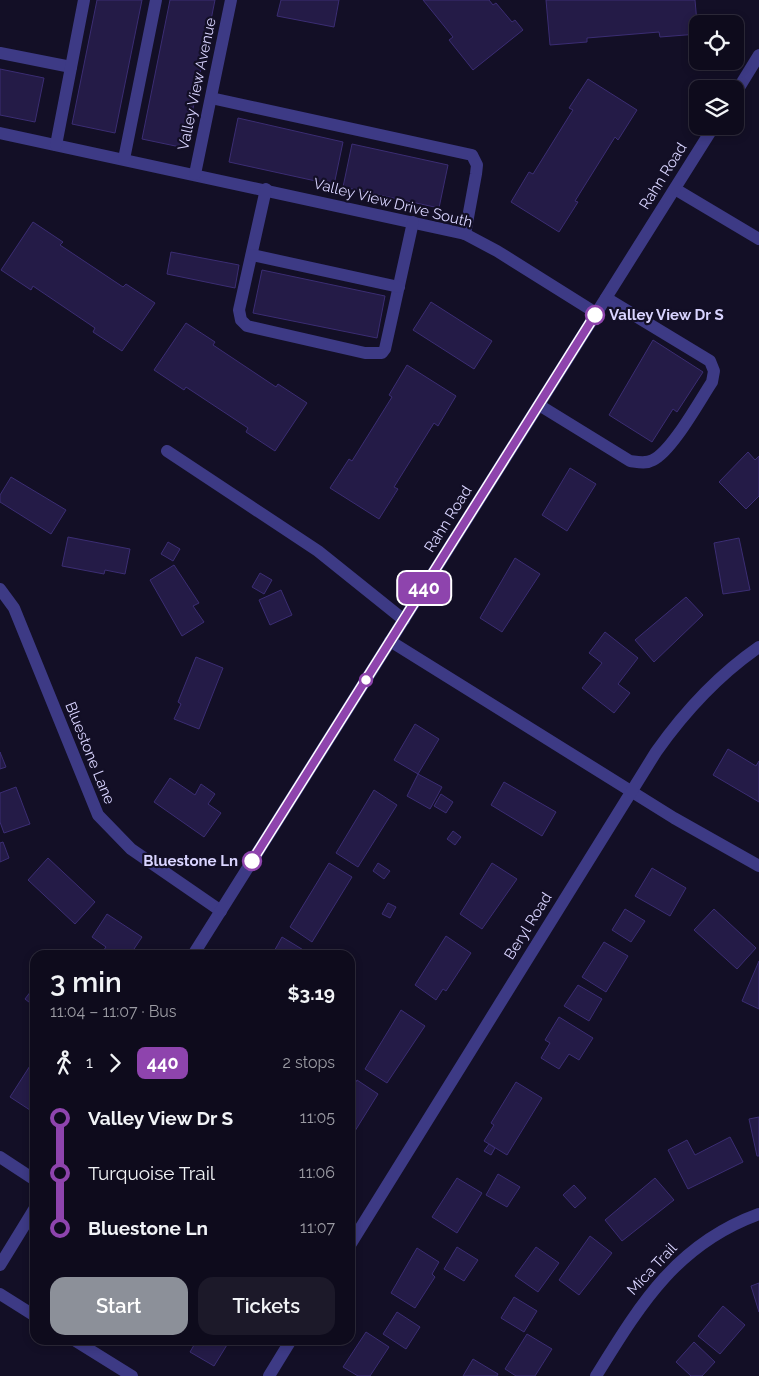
<!DOCTYPE html>
<meta charset="utf-8">
<style>
body{margin:0;font-family:Raleway,sans-serif;background:#1c1929;color:#f1f3f6;height:100vh;display:flex;flex-direction:column;font-size:19px;white-space:nowrap}
*{box-sizing:border-box;margin:0}
p{font-size:16px;color:#9b9ba3}
.icon{flex:none;width:28px;height:28px;fill:none;stroke:currentColor;stroke-width:2;stroke-linecap:round;stroke-linejoin:round}
.map{position:relative;flex:1;overflow:hidden}
.panel{position:absolute;left:30px;top:950px;width:325px;height:395px;display:flex;flex-direction:column;background:#0e0b1c;border-radius:15px;box-shadow:0 2px 8px #0003,0 0 0 1px #2e2b3b}
.panel>*{flex:none}
.badge{padding:0 10px;border-radius:8px;font-size:18px;line-height:32px}
.buttons{position:absolute;left:689px;top:15px;display:grid;gap:10px}
.buttons a{display:grid;place-items:center;width:55px;height:55px;border-radius:10px;background:#0e0b1c;box-shadow:0 2px 8px #0003,0 0 0 1px #2e2b3b;font-size:25px}
.map>.badge{position:absolute;translate:-50% -50%;box-shadow:0 0 0 2px #fff}
.legs{display:flex;align-items:center;gap:8px;height:55px;padding:0 20px;font-size:16px}
.legs p{margin-inline-start:auto}
.summary{display:flex;align-items:center;justify-content:space-between;height:85px;padding:0 20px}
h1{font-size:28px;font-weight:600;line-height:38px}
.action{display:flex;gap:10px;margin-top:auto;padding:10px 20px}
.action a{flex:1;height:58px;border-radius:15px;background:#8c9099;color:#fff;font-size:20px;font-weight:600;line-height:58px;text-align:center}
.action a+a{background:#1c1929;color:#f1f3f6}
ul{padding:0 20px;list-style:none}
li{display:flex;align-items:center;gap:18px;height:55px;font-size:19px}
li i{display:grid;place-items:center;width:8px;height:100%;margin:0 6px;background:currentColor}
li i::after{content:'';width:12px;height:12px;margin:-6px;border:4px solid;border-radius:50%;background:#0e0b1c}
li p{margin-inline-start:auto}
li:first-child i{background:linear-gradient(#0000 50%,currentColor 0)}
li:last-child i{background:linear-gradient(currentColor 50%,#0000 0)}
.map>svg:first-child{display:block}
.building{fill:#241b47;stroke:#3b2d73}
.lines{fill:none;stroke-linecap:round;stroke-linejoin:round}
.minor{stroke:#3d3a85;stroke-width:12}
.line-1-casing{stroke:#fff;stroke-width:11}
.line-1{stroke:#8e44ad;stroke-width:8}
.stop-1-dot{fill:#fff;stroke:#8e44ad;stroke-width:2.5}
.labels{text-anchor:middle;stroke-width:4.5;stroke-linejoin:round;paint-order:stroke}
.street-label{font-size:15px;fill:#d9d4ff;stroke:#130f26}
.stop-label{font-size:15px;font-weight:bold;fill:#d9d4ff;stroke:#130f26;text-anchor:start}
</style>
<div class="map">
<svg width="759" height="1376" viewBox="0 0 759 1376">
<rect width="100%" height="100%" fill="#130f26"/>
<g class="building">
<path d="M97 0H142L115 133 72 124Z"/>
<path d="M170 0H215L185 148 142 139Z"/>
<path d="M281 0H339L334 27 277 16Z"/>
<path d="M423 0H489L493 5 496 3 512 22 515 20 523 30 473 70 449 40 453 37Z"/>
<path d="M546 0H695L698 34 660 37 659 32 587 38V42L550 45Z"/>
<path d="M0 69 44 78 35 122 0 115Z"/>
<path d="M588 79 637 110 618 140 615 137 575 201 578 202 559 232 511 202 529 172 533 174 571 113 573 110 569 108Z"/>
<path d="M238 118 343 142 334 185 229 162Z"/>
<path d="M352 144 448 165 439 208 343 187Z"/>
<path d="M33 222 63 242 60 245 123 287 126 284 155 303 122 351 93 332 95 328 33 286 31 290 1 270Z"/>
<path d="M171 252 239 265 235 288 167 274Z"/>
<path d="M262 270 385 296 377 338 253 313Z"/>
<path d="M431 302 492 341 474 369 413 330Z"/>
<path d="M186 323 215 342 213 345 276 387 278 384 307 403 275 451 246 432 248 428 186 387 184 390 154 370Z"/>
<path d="M653 340 703 372 677 412 673 409 652 442 609 415Z"/>
<path d="M407 365 456 396 438 426 434 423 394 487 398 489 379 519 330 488 349 459 352 461 392 397 389 395Z"/>
<path d="M748 452 755 460 759 456V496L746 509 719 482Z"/>
<path d="M570 468 596 484 567 531 542 515Z"/>
<path d="M11 477 66 510 51 534 0 502V495Z"/>
<path d="M68 537 130 549 125 574 105 570 104 574 62 566Z"/>
<path d="M739 538 750 590 723 594 714 543Z"/>
<path d="M168 542 180 549 173 561 161 554Z"/>
<path d="M515 558 540 574 502 632 480 618Z"/>
<path d="M174 565 199 603 193 606 204 622 182 636 150 580Z"/>
<path d="M260 573 272 580 264 594 252 587Z"/>
<path d="M281 590 292 615 270 625 259 600Z"/>
<path d="M686 597 703 615 654 662 635 640Z"/>
<path d="M605 632 638 658 618 684 630 693 614 713 582 688 602 663 589 653Z"/>
<path d="M196 657 223 668 199 729 174 719 181 704 178 702Z"/>
<path d="M415 724 439 739 418 774 394 760Z"/>
<path d="M728 749 756 766 759 761V802L713 775Z"/>
<path d="M0 752 6 767 0 769Z"/>
<path d="M418 774 442 787 430 809 407 796Z"/>
<path d="M170 778 195 795 201 784 215 794 208 804 221 813 204 837 154 802Z"/>
<path d="M504 782 556 812 542 836 491 805Z"/>
<path d="M16 787 30 824 4 833 0 822V793Z"/>
<path d="M374 790 397 805 358 867 336 853Z"/>
<path d="M441 794 453 802 446 813 434 806Z"/>
<path d="M453 831 461 837 455 845 447 839Z"/>
<path d="M3 842 9 858 0 862V843Z"/>
<path d="M48 858 95 902 75 924 28 880Z"/>
<path d="M329 863 352 877 312 942 290 927Z"/>
<path d="M378 863 390 871 384 879 373 871Z"/>
<path d="M492 863 517 879 482 929 460 914Z"/>
<path d="M652 868 686 888 670 916 635 896Z"/>
<path d="M388 903 396 907 390 918 382 914Z"/>
<path d="M625 909 645 921 631 942 612 930Z"/>
<path d="M714 909 756 948 737 969 694 930Z"/>
<path d="M107 914 142 937 130 955H100L106 947 92 937Z"/>
<path d="M446 936 471 953 446 991 443 989 436 1000 415 985Z"/>
<path d="M282 937 305 951 302 955H272Z"/>
<path d="M604 942 628 956 606 992 582 977Z"/>
<path d="M759 961V1009L742 1001Z"/>
<path d="M578 985 602 999 589 1021 564 1006Z"/>
<path d="M31 991 35 994 34 1006 25 999Z"/>
<path d="M401 1010 425 1026 387 1083 365 1069Z"/>
<path d="M559 1017 593 1038 579 1060 569 1054 559 1069 541 1058 550 1043 545 1040Z"/>
<path d="M35 1058V1109L33 1112 10 1097Z"/>
<path d="M357 1080 378 1094 350 1139V1092Z"/>
<path d="M516 1082 542 1098 507 1155 484 1141 494 1125 491 1123Z"/>
<path d="M759 1117V1156H757L749 1119Z"/>
<path d="M730 1137 743 1162 688 1189 668 1150 687 1140 695 1155Z"/>
<path d="M489 1144 495 1148 491 1155 484 1151Z"/>
<path d="M498 1174 520 1187 507 1207 486 1195Z"/>
<path d="M457 1178 482 1193 457 1233 432 1217Z"/>
<path d="M655 1178 674 1200 622 1241 605 1220Z"/>
<path d="M574 1185 586 1198 575 1208 563 1195Z"/>
<path d="M590 1236 612 1253 579 1295 559 1280Z"/>
<path d="M457 1247 478 1260 464 1281 444 1269Z"/>
<path d="M536 1247 559 1263 538 1292 515 1276Z"/>
<path d="M417 1248 439 1262 432 1274 435 1277 415 1308 391 1293Z"/>
<path d="M759 1283V1312L751 1286Z"/>
<path d="M514 1297 537 1311 524 1332 501 1318Z"/>
<path d="M723 1306 745 1325 720 1354 698 1336Z"/>
<path d="M397 1312 420 1327 406 1349 383 1334Z"/>
<path d="M366 1332 389 1347 370 1376H358L343 1367Z"/>
<path d="M527 1334 552 1349 535 1376H516L505 1369Z"/>
<path d="M197 1340H230L214 1366 190 1352Z"/>
<path d="M694 1342 715 1362 702 1376H691L676 1362Z"/>
<path d="M473 1359 498 1374 497 1376H463Z"/>
</g>
<g class="lines">
<g class="minor">
<path d="M0 53 71 67"/>
<path d="M735 94 759 55"/>
<path d="M211 98 472 155 477 165 476 174 465 234"/>
<path d="M0 133 465 234 497 251 596 313"/>
<path d="M56 145 84 0"/>
<path d="M124 159 156 0"/>
<path d="M195 174 231 0"/>
<path d="M266 189 239 310 241 320 247 326 365 353H382L385 349 413 222"/>
<path d="M675 189 759 239"/>
<path d="M252 255 399 287"/>
<path d="M539 405 630 461C638 462 646 464 653 460 672 451 700 400 712 382L714 371 710 361 606 298"/>
<path d="M167 451 318 551 404 620"/>
<path d="M0 589 14 608 98 815 131 849 221 911"/>
<path d="M390 641 674 818 759 866"/>
<path d="M193 955 714 126"/>
<path d="M0 1157 35 1180"/>
<path d="M350 1245 656 752C685 711 717 676 759 647"/>
<path d="M0 1265 35 1208"/>
<path d="M0 1294 35 1316"/>
<path d="M74 1340 132 1376"/>
<path d="M269 1376 291 1340"/>
<path d="M596 1376C640 1305 676 1244 759 1214"/>
</g>
</g>
<g class="lines">
<g class="line-1-casing">
<path id="line-1" d="M252 861 595 315"/>
</g>
<use href="#line-1" class="line-1"/>
</g>
<g class="stop-1-dot">
<circle cx="595" cy="315" r="9"/>
<circle cx="366" cy="680" r="6"/>
<circle cx="252" cy="861" r="9"/>
</g>
<g class="labels">
<g class="street-label">
<text transform="translate(197 84) rotate(-78)" y="5">Valley View Avenue</text>
<text transform="translate(663 176) rotate(-58)" y="5">Rahn Road</text>
<text transform="translate(393 203) rotate(14)" y="5">Valley View Drive South</text>
<text transform="translate(448 519) rotate(-58)" y="5">Rahn Road</text>
<text transform="translate(90 753) rotate(68)" y="5">Bluestone Lane</text>
<text transform="translate(528 926) rotate(-58)" y="5">Beryl Road</text>
<text transform="translate(652 1269) rotate(-47)" y="5">Mica Trail</text>
</g>
<g class="stop-label">
<text x="609" y="320">Valley View Dr S</text>
<text x="238" y="866" text-anchor="end">Bluestone Ln</text>
</g>
</g>
</svg>
<div class="buttons">
<a><svg class="icon" aria-label="locate" viewBox="0 0 24 24"><circle cx="12" cy="12" r="6"/><path d="M12 2v4M12 18v4M2 12h4M18 12h4"/></svg></a>
<a><svg class="icon" aria-label="layers" viewBox="0 0 24 24"><path d="M12 4l9 5-9 5-9-5zM3 14l9 5 9-5"/></svg></a>
</div>
<b class="badge" style="left:424px;top:588px;background:#8e44ad;color:#fff">440</b>
<section class="panel">
<div class="summary"><div><h1>3 min</h1><p>11:04 – 11:07 · Bus</p></div><b>$3.19</b></div>
<div class="legs"><svg class="icon" aria-label="walk" viewBox="0 0 24 24"><circle cx="13" cy="4" r="2"/><path d="M13 8l-2 6 4 7M11 14l-3 7M7 12l3-4h3l4 4"/></svg>1<svg class="icon" aria-label="forward" viewBox="0 0 24 24"><path d="M9 5l7 7-7 7"/></svg><b class="badge" style="background:#8e44ad;color:#fff">440</b><p>2 stops</p></div>
<ul>
<li><i style="color:#8e44ad"></i><b>Valley View Dr S</b><p>11:05</p></li>
<li><i style="color:#8e44ad"></i><span>Turquoise Trail</span><p>11:06</p></li>
<li><i style="color:#8e44ad"></i><b>Bluestone Ln</b><p>11:07</p></li>
</ul>
<div class="action"><a>Start</a><a>Tickets</a></div>
</section>
</div>
